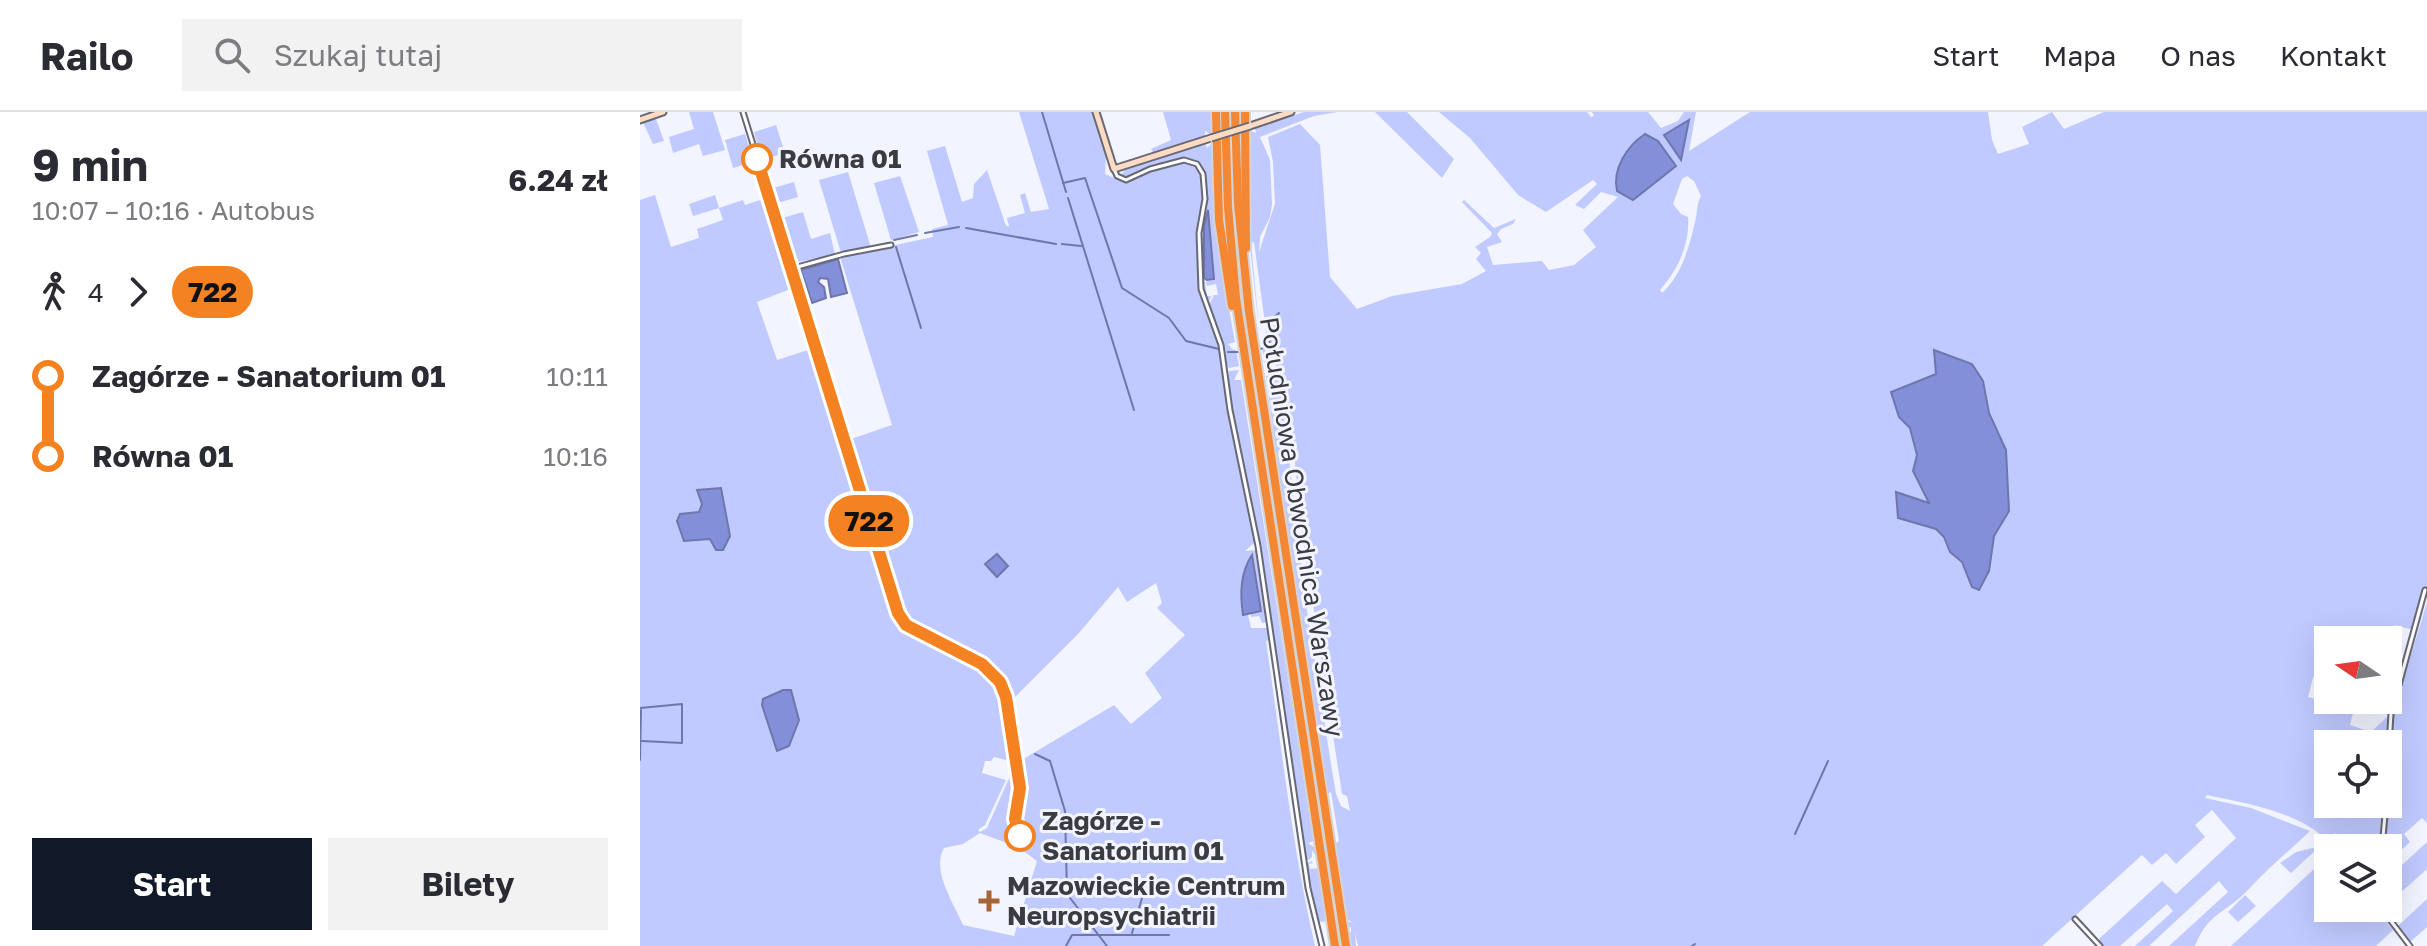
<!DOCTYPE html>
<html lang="pl">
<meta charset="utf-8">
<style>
body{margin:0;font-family:"Golos Text",sans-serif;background:#f2f2f3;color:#2b2b33;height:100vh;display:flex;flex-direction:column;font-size:30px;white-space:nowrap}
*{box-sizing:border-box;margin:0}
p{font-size:26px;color:#7c7c81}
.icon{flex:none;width:44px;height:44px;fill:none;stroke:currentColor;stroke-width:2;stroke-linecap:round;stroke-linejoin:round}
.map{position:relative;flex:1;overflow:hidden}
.sheet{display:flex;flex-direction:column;background:#fff;width:640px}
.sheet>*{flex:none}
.badge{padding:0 16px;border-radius:26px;font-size:28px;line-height:52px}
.needle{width:52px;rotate:283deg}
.fabs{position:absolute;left:1674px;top:514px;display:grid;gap:16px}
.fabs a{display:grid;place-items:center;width:88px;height:88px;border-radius:0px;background:#fff;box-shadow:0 8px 32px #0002;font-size:40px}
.map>.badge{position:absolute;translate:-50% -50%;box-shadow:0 0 0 4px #fff}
.legs{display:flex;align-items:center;gap:12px;height:88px;padding:0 32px;font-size:26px}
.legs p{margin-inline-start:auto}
.summary{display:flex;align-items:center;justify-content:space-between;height:136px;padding:0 32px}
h1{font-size:44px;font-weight:700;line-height:60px}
.action{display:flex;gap:16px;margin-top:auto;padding:16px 32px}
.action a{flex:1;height:92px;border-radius:0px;background:#111827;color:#fff;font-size:32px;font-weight:700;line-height:92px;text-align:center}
.action a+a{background:#f2f2f3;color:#2b2b33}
ul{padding:0 32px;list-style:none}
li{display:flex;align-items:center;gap:28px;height:80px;font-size:30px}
li i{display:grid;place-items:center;width:12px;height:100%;margin:0 10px;background:currentColor}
li i::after{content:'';width:20px;height:20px;margin:-10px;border:6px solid;border-radius:50%;background:#fff}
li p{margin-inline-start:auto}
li:first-child i{background:linear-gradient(#0000 50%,currentColor 0)}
li:last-child i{background:linear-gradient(currentColor 50%,#0000 0)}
header{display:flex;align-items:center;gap:48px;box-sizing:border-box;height:112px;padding:0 40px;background:#fff;border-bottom:2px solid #e1e1e2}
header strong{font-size:38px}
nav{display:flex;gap:44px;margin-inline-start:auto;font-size:28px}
.search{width:560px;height:72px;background:#f2f2f3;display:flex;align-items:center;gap:20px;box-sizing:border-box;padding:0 28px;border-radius:0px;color:#7c7c81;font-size:30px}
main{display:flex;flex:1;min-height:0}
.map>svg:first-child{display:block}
.green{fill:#c0cafe;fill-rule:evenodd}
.water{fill:#848fda;stroke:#6e76ac;stroke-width:2}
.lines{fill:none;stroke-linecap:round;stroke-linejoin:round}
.stream{stroke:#6e76ac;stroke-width:2}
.street-casing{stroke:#676974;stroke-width:7}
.secondary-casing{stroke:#676974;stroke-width:9}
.highway-casing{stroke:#d4d4d5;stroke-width:12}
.street{stroke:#fff;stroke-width:3}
.secondary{stroke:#fcdbc2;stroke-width:5}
.highway{stroke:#f48733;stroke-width:8}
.secondary-bridge-casing{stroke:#676974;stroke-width:9;stroke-linecap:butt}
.secondary-bridge{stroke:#fcdbc2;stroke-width:5}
.line-1-casing{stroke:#fff;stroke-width:18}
.line-1{stroke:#f58220;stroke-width:12}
.stop-1-dot{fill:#fff;stroke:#f58220;stroke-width:4}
.poi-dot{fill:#a76333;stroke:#f2f4ff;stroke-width:3}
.labels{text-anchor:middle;stroke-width:6;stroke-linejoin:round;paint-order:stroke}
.stop-label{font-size:26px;font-weight:bold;fill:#3b3c41;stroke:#f2f4ff;text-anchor:start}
.street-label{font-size:26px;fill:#3b3c41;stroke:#f2f4ff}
.poi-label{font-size:26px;font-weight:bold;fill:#3b3c41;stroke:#f2f4ff;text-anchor:start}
</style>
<header>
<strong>Railo</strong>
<div class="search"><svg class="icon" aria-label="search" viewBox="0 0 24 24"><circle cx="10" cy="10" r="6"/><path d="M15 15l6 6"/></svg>Szukaj tutaj</div>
<nav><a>Start</a><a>Mapa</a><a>O nas</a><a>Kontakt</a></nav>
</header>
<main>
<section class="sheet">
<div class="summary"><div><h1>9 min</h1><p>10:07 – 10:16 · Autobus</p></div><b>6.24 zł</b></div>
<div class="legs"><svg class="icon" aria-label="walk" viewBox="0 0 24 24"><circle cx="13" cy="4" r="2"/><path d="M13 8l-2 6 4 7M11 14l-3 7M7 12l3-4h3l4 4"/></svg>4<svg class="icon" aria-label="forward" viewBox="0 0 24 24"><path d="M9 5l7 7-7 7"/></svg><b class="badge" style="background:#f58220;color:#111">722</b></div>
<ul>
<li><i style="color:#f58220"></i><b>Zagórze - Sanatorium 01</b><p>10:11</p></li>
<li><i style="color:#f58220"></i><b>Równa 01</b><p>10:16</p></li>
</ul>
<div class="action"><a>Start</a><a>Bilety</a></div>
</section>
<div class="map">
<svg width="1787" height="834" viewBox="0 0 1787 834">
<rect width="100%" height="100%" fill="#f2f4ff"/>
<g class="green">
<path d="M49 0H73L85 38 63 44 59 32 33 41 29 25 54 17Z"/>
<path d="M379 0H452L466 43 465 62 481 69 490 68 510 58 544 50 553 52 560 60 563 83 557 127 560 179 578 226 590 307 615 430 605 439 616 438 627 510 622 511 619 504 611 505V501L620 499 603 503H608L611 516H628L630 528 626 529C641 631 652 734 675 834H0V88L15 83 31 135 59 126 57 117 83 108 79 96 53 104 49 92 75 83 79 96 103 88 105 93 126 86 147 156 145 162H148L153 176 117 190 137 248 174 236 258 507C269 521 285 527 300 534 311 539 324 543 334 549 369 571 369 614 374 650L354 645 351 649H345L342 661 366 668 345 713 338 718 340 720 347 716 375 653 378 688 370 715H368L367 731 340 721 323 732 304 736C291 759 314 791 323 813L374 824 397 749 382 738 379 713 382 684 380 649 474 593 491 612 522 586 505 561 545 523 517 496 522 491 516 471 487 490 478 475 438 522 369 591C359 542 305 533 268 510L246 455 208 328 252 313 200 145 293 125 292 117 308 113 287 39 305 34 322 90 333 86 334 72 347 58 366 114H369L367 106 385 101 380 83 385 81 391 100 409 97Z"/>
<path d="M523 0H571L572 23 565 19V25L514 42 511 37 531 28Z"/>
<path d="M664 0H697L674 4 620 25 630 48 632 92 630 105 620 125 619 140 635 92 633 50 628 25 660 12 680 33 690 165 717 197 752 184 822 172 846 159 836 147 841 141 835 135 850 125 852 121 822 90 824 88 854 116 876 107 873 112 861 117 857 122 862 130 847 135 853 153 902 149 909 158 934 153 956 135 943 118 978 85 961 80 944 97 935 93 957 72 953 68 906 100 878 83 830 26 799 0H947L951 5 954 4 952 0H1008L1021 16 1038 9 1044 0H1056L1049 39 1110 0H1348L1352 28 1358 42 1389 32 1382 15 1412 0 1424 17 1464 0H1787V487L1781 484 1773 518 1755 513 1751 531 1736 526 1688 528V566L1673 565 1668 585 1714 597 1710 613 1731 620 1748 604 1747 632H1688V692H1742L1739 736H1696L1703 729 1695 721 1687 728C1655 699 1609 692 1567 683L1565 686 1611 696 1670 719C1648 740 1626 758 1606 780 1584 802 1568 801 1555 834H1529L1588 780 1579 769 1509 834H1495L1533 799 1527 792 1480 834H1463L1459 827 1522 769 1536 782 1596 726 1572 698 1555 713 1565 725 1536 752 1526 741 1512 753 1502 743 1402 834H718L715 821 716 834H709L707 820H711V816L707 813 706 808 714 812 706 806 694 732 699 729 691 680 687 682 693 726 653 466 626 264 633 262 625 255 636 261 641 278 666 492 691 652 696 682 701 694 710 699 707 684 702 682 663 427 646 267 635 253 624 251 622 234 627 226 614 130 611 131 620 227 611 144 608 18 616 21 615 16ZM1047 64 1054 69 1061 84C1056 93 1058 100 1055 110 1049 135 1042 163 1022 181L1020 178C1038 157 1050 133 1048 105L1041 102 1033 92 1042 67Z"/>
<path d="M735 0H767L814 47 802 66Z"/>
<path d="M15 4 24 29 13 32 2 8Z"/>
<path d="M136 13 145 41 122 48 114 20Z"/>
<path d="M105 22 114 50 93 56 85 28Z"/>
<path d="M591 23 594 97 607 232 594 127Z"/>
<path d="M565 31 567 36 571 32 572 35 578 137 595 230 588 232 592 237 596 238 599 254 589 256 586 253 582 225 568 195 574 183H578L576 172 567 174 566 170 573 167 567 101C560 126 563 159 567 184H571L570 188 565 186C561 165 559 141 561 119 562 101 569 82 565 64 556 21 500 70 480 64L486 57Z"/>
<path d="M208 60 231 136 201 141 179 68Z"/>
<path d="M260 64 279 120 251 128 234 71Z"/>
<path d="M154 70 158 85 134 92 130 77Z"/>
<path d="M163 100 171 127 190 121 195 143 153 151 139 107Z"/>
<path d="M599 258 594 268H601L673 725V729L668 731 674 735 677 746 672 738V745L668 748 665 746 627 481 596 318 588 263 589 259Z"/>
<path d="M614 262 667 607H665L612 263Z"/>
<path d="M1787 490V711L1782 706 1764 722 1770 730 1748 750V736H1745L1754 599Z"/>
<path d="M1787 730V757L1748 792V766Z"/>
<path d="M1681 734 1690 736 1688 796H1735L1753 818 1736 834H1591L1686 746 1677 737 1651 761 1640 751 1656 740Z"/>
<path d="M671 749 673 751 669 752 670 757 679 756 687 809 681 810 678 808 666 753Z"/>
<path d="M1605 783 1616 794 1598 810 1588 800Z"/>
<path d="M1787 787V815L1769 831 1758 814Z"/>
</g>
<g class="water">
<path d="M1049 8 1041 48 1024 23Z"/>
<path d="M1005 22 1018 29 1036 54 993 88 977 79C972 57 987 34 1005 22Z"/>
<path d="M568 98 574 167 567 168 564 166V114Z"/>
<path d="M198 147 207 181 191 185 188 167 180 166 178 170 184 175 186 186 172 191 161 158Z"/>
<path d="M1294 238 1332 252 1343 269 1349 301 1366 338 1369 399 1354 424 1349 459 1339 478 1332 475 1322 450 1310 440 1304 425 1296 417 1258 406 1256 380 1289 391 1273 359 1277 343 1270 316 1259 305 1251 280 1296 262Z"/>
<path d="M81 376 90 424 83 438H76L70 427 44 429 37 409 40 402 59 400 62 392 57 378Z"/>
<path d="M357 442 368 454 357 465 345 452Z"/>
<path d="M612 443 621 499 603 503C600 482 600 461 612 443Z"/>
<path d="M143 578H151L159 608 149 634 137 639 122 593 123 587Z"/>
</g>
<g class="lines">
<g class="stream">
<path d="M402 0 426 80"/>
<path d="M423 71 445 66 482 176 529 206 546 229 579 237"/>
<path d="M428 86 494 298"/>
<path d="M326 116 416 132"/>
<path d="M285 121 319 115"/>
<path d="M254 128 277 123"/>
<path d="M422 132 441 134"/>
<path d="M256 135 281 216"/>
<path d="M620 237 629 234 631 208 639 201"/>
<path d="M588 240H602"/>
<path d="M0 596 42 592V631L2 629"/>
<path d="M395 642 410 649 425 699 427 782 467 834"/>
<path d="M0 648 1 598"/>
<path d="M1155 722 1188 649"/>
<path d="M492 821 506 772"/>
<path d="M426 834 432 823H529"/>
<path d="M1052 834 1055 832"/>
</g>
<g class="street-casing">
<g id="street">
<path d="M103 0 258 501C271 522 299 530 320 540 335 547 351 555 359 570 369 586 382 666 380 686 379 700 371 713 369 728L378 732 380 731 375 707"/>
<path d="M474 57 477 64 486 68 510 57 544 48 557 52 563 62 565 87 559 121 561 177 581 233 590 298 618 434 668 776 682 834"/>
<path d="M150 157 204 142 251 133"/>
<path d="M1748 648 1751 602 1785 478"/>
<path d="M1742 736 1746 692"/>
<path d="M1741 796 1770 834"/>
<path d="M1435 807 1460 834"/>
</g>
</g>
<g class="secondary-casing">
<g id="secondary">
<path d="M456 0 474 57 571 26"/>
<path d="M0 8 23 0"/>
<path d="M610 14 651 0"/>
</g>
</g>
<g class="highway-casing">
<g id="highway">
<path d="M576 0 579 108 592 194"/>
<path d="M585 0 588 95 596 186 695 834"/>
<path d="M595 0 598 91 609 200 706 834"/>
<path d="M605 0 606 136"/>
</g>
</g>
<use href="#street" class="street"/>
<use href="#secondary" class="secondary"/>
<use href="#highway" class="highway"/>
<g class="secondary-bridge-casing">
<path id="secondary-bridge" d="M571 26 610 14"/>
</g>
<use href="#secondary-bridge" class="secondary-bridge"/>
</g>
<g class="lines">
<g class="line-1-casing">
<path id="line-1" d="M117 47 258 501 266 513 342 552 360 570 366 585 380 676 375 707 380 724"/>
</g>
<use href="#line-1" class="line-1"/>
</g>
<g class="stop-1-dot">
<circle cx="117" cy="47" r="14"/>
<circle cx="380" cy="724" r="14"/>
</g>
<path class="poi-dot" d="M345 777h8v8h8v8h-8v8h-8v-8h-8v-8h8z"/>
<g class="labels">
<g class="stop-label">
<text x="139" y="56">Równa 01</text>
<text x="402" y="718">Zagórze -<tspan x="402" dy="30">Sanatorium 01</tspan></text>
</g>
<g class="street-label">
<text transform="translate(662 415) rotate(81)" y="9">Południowa Obwodnica Warszawy</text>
</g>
<g class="poi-label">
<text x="367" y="783">Mazowieckie Centrum<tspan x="367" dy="30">Neuropsychiatrii</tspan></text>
</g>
</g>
</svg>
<div class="fabs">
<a><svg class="needle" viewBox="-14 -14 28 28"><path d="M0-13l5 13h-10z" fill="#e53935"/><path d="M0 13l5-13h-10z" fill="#7c7c81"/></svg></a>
<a><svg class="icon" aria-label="locate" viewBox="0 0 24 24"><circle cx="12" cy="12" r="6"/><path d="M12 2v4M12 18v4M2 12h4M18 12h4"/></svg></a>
<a><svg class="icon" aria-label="layers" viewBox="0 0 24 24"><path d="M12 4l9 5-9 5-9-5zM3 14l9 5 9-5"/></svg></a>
</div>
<b class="badge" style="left:229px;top:409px;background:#f58220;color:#111">722</b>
</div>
</main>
